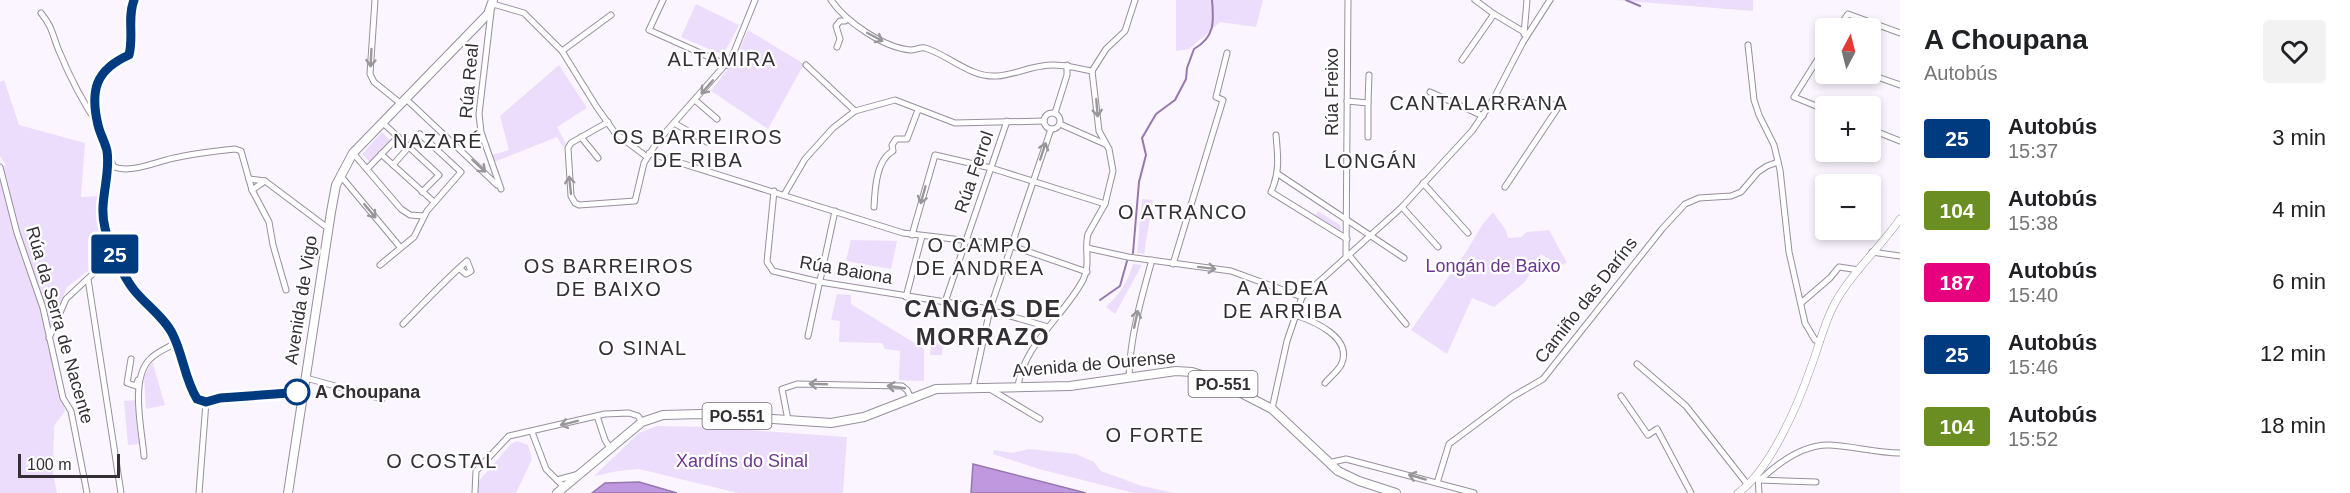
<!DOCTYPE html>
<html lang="es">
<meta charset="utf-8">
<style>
body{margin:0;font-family:Arial,sans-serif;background:#f2f2f2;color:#202124;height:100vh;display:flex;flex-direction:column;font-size:22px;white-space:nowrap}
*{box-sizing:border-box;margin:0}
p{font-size:20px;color:#757577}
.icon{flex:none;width:33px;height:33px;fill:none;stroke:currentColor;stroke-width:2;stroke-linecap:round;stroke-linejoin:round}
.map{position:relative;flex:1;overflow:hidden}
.side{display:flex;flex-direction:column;background:#fff;width:450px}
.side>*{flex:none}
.badge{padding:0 12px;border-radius:4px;font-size:21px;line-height:39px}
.needle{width:39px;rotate:7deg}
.tools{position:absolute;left:1815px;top:18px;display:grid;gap:12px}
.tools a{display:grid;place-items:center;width:66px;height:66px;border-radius:6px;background:#fff;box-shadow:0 3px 9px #0003;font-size:30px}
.scale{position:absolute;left:18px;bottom:15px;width:102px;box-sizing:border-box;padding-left:6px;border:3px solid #332f35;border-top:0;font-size:16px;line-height:21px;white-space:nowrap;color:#332f35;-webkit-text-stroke:4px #fff;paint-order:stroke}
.map>.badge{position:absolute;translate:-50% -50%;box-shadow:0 0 0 3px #fff}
.round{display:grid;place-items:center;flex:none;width:63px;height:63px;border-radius:6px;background:#f2f2f2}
.summary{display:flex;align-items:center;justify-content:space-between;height:102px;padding:0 24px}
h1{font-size:28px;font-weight:700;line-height:45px}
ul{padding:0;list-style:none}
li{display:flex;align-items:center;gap:18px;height:72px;padding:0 24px}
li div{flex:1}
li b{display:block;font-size:22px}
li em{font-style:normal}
li .badge{min-width:66px;font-weight:700;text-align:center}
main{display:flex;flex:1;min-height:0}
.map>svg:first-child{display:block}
.green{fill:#edddfc}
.water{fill:#c098e0;stroke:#9678ad;stroke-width:1.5}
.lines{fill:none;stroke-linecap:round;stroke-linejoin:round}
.stream{stroke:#9678ad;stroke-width:2}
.minor-casing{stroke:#978f9d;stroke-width:7}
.tertiary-casing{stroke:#978f9d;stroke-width:8}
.primary-casing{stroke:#978f9d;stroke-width:10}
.minor{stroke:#fff;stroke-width:5}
.tertiary{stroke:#fff;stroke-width:7}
.primary{stroke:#fff;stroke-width:8}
.oneway{stroke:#99979a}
.line-casing{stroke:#fff;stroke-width:14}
.line{stroke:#003b80;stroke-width:9}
.stop-dot{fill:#fff;stroke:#003b80;stroke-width:3}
.labels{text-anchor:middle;stroke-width:4.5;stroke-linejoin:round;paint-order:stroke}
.shield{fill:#fff;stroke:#706d72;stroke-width:1.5}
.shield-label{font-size:16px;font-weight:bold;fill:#332f35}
.street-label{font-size:18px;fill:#332f35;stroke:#fff}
.park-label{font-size:18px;fill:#6b388d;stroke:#fff}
.stop-label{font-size:18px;font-weight:bold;fill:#332f35;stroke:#fff;text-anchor:start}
.neighbourhood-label{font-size:20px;letter-spacing:1.5px;fill:#332f35;stroke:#fff}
.district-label{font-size:24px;font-weight:bold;letter-spacing:1.5px;fill:#332f35;stroke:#fff}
</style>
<main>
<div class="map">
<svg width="1900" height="493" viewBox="0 0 1900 493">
<rect width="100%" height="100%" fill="#faf5fe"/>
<g class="green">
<path d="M1176 0H1263L1256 27 1220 22 1189 49 1176 51Z"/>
<path d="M1615 0H1753V11Z"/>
<path d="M696 4 739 25 723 55 681 37Z"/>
<path d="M748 30 804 64 768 129 711 91 736 58Z"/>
<path d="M559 65 587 108 557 127 566 144 563 147 557 137 494 162 492 155 509 150 500 116Z"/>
<path d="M4 80 19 125 85 143 81 197 99 196 105 249 88 271 67 287 46 337 65 411 54 426 53 473 57 493H0V168L6 165 0 156V82Z"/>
<path d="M382 132 390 140 370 162 362 154Z"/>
<path d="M1142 199 1153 200 1144 254 1137 253Z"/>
<path d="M1318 211 1340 225 1341 230 1340 232 1315 217Z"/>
<path d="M1493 212 1505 229 1508 238 1521 237 1527 232 1549 230 1567 263 1559 266 1541 254 1525 282 1494 307 1472 298 1447 354 1411 330 1466 252 1482 225Z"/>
<path d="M851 240 897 241 891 269 846 261Z"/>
<path d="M1133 264 1142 265 1115 314 1106 307C1120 294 1127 283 1133 264Z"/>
<path d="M837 294 851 295V304L924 349V381L899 380 900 351 885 349 882 343 839 342 840 321 831 320Z"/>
<path d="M938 333 943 336 942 355H930L931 344Z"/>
<path d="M152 361 165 405 146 409 144 377Z"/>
<path d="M136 400 139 444 128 445 124 401Z"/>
<path d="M657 426 707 427 847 437 843 493H738L639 469 618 471 594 476 639 433Z"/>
<path d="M517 441 528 445 532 459 516 493H478L479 481 511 444Z"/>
<path d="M1029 449 1076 454 1094 462 1101 471 1142 486 1174 493H1134L1039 469 993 454 994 450 1013 453Z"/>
</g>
<g class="water">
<path d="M973 464 1086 493H971Z"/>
<path d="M639 482 677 493H592L605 483Z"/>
</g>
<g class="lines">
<g class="stream">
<path d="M1626 0 1640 6"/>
<path d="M1133 253 1139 182 1146 155 1142 138 1156 114 1175 100 1186 79 1187 68 1194 49C1215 37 1214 22 1212 0"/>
<path d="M1100 300 1120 286 1127 261"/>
</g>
<g class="minor-casing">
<g id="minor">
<path d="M134 0C127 18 134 36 129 55 96 70 90 91 98 125 100 134 105 142 107 151 111 177 98 202 105 228 109 246 123 276 134 290 146 305 165 318 173 335 183 355 185 380 197 399L206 402 220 398 303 392"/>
<path d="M375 0 370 74 374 82 400 103"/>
<path d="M663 0 649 30 727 65"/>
<path d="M831 0C846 22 884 48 911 50 916 50 920 47 925 48 949 55 970 78 997 76 1012 75 1027 68 1042 66 1060 63 1075 68 1092 71"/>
<path d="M1475 0 1494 14"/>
<path d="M493 4 524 13 562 51 596 106 615 133 647 157"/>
<path d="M491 12 479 114 481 132 501 189"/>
<path d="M41 13C53 28 52 34 59 51 69 75 82 101 97 123"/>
<path d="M1838 28 1848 14 1900 33"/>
<path d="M1524 34 1527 0"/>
<path d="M1748 45 1754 100 1759 115 1774 145 1780 170 1789 252 1805 323 1815 340 1820 342"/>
<path d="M1826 46 1794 97 1826 110"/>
<path d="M837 47 840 39 836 26 840 21H845L848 19"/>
<path d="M562 51 611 15"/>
<path d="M1462 60 1494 14 1524 32"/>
<path d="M806 65 855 111"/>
<path d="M1092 71 1106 49 1125 31 1135 0"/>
<path d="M1869 74 1900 85"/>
<path d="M1430 92 1483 116"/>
<path d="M405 98 497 185"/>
<path d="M695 100 717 119"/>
<path d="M1493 100 1555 105 1557 109 1505 187"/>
<path d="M1347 101 1368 103V137"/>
<path d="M1368 103 1369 75"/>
<circle cx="1052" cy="121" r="8"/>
<path d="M1055 113 1067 75V65"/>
<path d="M382 122 439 175 422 192"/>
<path d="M608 122 571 143 568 148 571 196 575 203 579 205 635 201 644 163 657 142 732 57 755 0"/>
<path d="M674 123 707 142"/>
<path d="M1060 124 1105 144"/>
<path d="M1870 129 1900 141"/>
<path d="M1276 135C1278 157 1280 172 1271 192L1347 239"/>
<path d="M581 137 598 158"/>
<path d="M353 153 401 209 410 215 424 216"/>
<path d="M649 153 903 233 1012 246 1087 272"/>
<path d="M381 154 434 202"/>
<path d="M108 155 114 167C133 174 159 160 179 157 197 153 216 151 235 149L241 151 252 190 269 222 273 245 286 290"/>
<path d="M0 167 17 233 43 308 63 398 71 411 87 493"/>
<path d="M367 169 398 137"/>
<path d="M1278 174 1404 258"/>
<path d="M340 175 400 247"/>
<path d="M249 179 265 181 252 190"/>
<path d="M265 181 329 229"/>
<path d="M1423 183 1468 233"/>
<path d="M774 191 767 262 773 271 820 282 983 308 1048 327"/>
<path d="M784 195 805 159 833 128 855 111 895 100 955 123 1044 121"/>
<path d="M874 207C875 189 876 160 893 151L892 145 896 139H907L918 110"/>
<path d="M1402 207 1438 247"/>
<path d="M912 235 935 155 991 168 1105 204"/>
<path d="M1087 248 1128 257 1231 271 1302 297"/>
<path d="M1872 252 1900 256"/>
<path d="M1348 254 1406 324"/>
<path d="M1346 256 1348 0"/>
<path d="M1173 264 1223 100 1216 97 1227 53"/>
<path d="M380 265 414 237 427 211 461 172 420 134 393 165"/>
<path d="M88 279 121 493"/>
<path d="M906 297 922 236"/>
<path d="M945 302 1007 121"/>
<path d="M1801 303 1830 278 1839 267 1859 270"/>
<path d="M1295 315C1314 321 1354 338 1341 365 1337 372 1330 377 1325 383"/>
<path d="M403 324C424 303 444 281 467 261L471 271 466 274 459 268"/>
<path d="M808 336 835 211"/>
<path d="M49 338 66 299 115 253"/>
<path d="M131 359 127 383 136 386 138 380"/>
<path d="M1637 364 1686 406 1748 485"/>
<path d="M1129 377C1130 337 1141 299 1152 260"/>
<path d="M306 378 382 399"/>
<path d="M1018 387C1023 345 1064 316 1083 280 1091 264 1084 249 1088 234L1105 204 1113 171 1109 149 1099 131 1092 71"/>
<path d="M973 388 990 309 1051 129"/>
<path d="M990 389 1040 419"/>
<path d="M1621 396 1648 435 1657 429 1691 493"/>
<path d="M1272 409 1287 341 1302 297 1402 207 1472 131 1493 100 1523 42 1550 0"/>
<path d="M597 416 605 440 610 448"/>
<path d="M788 420 782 389 797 384 902 386 907 390 911 398"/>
<path d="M532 432 546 469 564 487"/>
<path d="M144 456C142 430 130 381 149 360 156 352 167 348 176 343"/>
<path d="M1328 463 1346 459 1474 493"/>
<path d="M1758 477 1759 493"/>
<path d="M557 480 579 474"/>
<path d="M1760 480C1778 463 1804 444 1830 445 1853 446 1876 453 1900 453"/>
<path d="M1760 480 1816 482"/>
<path d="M1437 483 1449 444 1512 397 1543 379 1662 229 1685 204 1699 198 1731 196 1741 192 1758 172 1767 166 1778 162"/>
<path d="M199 493 206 402"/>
<path d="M475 493 476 471 509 436 605 414 629 413 638 416 642 422"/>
</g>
</g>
<g class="tertiary-casing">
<path id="tertiary" d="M1738 493C1770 470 1798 405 1811 367 1819 346 1824 323 1835 303 1852 272 1880 248 1900 219"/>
</g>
<g class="primary-casing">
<g id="primary">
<path d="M288 493 331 212 336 185 353 153 488 14 493 0"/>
<path d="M557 493 642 422 663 415 701 414 831 423 864 417 936 389 1070 386 1176 371 1192 372 1212 378 1272 409 1338 471 1359 481 1396 493"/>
</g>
</g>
<use href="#minor" class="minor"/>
<use href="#tertiary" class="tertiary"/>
<use href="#primary" class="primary"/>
</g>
<defs><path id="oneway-shaft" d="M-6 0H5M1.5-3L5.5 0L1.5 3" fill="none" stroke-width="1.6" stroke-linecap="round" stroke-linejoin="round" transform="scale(1.5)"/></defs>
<g class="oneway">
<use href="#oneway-shaft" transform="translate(875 37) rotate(28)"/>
<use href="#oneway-shaft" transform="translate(371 58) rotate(93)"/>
<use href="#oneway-shaft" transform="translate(707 87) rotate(131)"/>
<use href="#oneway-shaft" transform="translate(1097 108) rotate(85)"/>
<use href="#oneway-shaft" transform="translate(1043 151) rotate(-72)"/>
<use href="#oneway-shaft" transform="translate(479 166) rotate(43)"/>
<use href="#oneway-shaft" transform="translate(570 185) rotate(-96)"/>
<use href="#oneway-shaft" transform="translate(923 195) rotate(106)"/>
<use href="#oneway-shaft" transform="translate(370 211) rotate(50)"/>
<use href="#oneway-shaft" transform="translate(1207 268) rotate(7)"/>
<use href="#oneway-shaft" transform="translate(1136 319) rotate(-78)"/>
<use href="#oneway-shaft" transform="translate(818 384) rotate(-178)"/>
<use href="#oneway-shaft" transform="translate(896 387) rotate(-172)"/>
<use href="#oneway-shaft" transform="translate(569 423) rotate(166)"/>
<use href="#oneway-shaft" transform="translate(1417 477) rotate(-164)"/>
</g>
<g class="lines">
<g class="line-casing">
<path id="line" d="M134 0C127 18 134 36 129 55 95 70 90 91 98 125 100 134 105 142 107 151 111 177 98 202 105 228 109 246 123 276 134 290 146 305 165 318 173 335 183 355 185 380 197 399L206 402 220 398 303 392"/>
</g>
<use href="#line" class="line"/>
</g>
<circle class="stop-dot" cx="297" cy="392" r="12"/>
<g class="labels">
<g class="shield">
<rect x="1188.5" y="371" width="69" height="26" rx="4.5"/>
<rect x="702.5" y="403" width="69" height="26" rx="4.5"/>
</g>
<g class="shield-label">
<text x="1223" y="390">PO-551</text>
<text x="737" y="422">PO-551</text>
</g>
<g class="street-label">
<text transform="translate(469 81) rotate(-85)" y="6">Rúa Real</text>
<text transform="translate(1332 92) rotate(-90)" y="6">Rúa Freixo</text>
<text transform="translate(974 172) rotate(-71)" y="6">Rúa Ferrol</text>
<text transform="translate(846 270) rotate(10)" y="6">Rúa Baiona</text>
<text transform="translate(301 300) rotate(-81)" y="6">Avenida de Vigo</text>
<text transform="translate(1586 300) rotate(-52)" y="6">Camiño das Daríns</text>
<text transform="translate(60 325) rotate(74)" y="6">Rúa da Serra de Nacente</text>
<text transform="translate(1094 364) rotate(-5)" y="6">Avenida de Ourense</text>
</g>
<g class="park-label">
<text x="1493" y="272">Longán de Baixo</text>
<text x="742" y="467">Xardíns do Sinal</text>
</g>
<g class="stop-label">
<text x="315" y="398">A Choupana</text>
</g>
<g class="neighbourhood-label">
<text x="722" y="66">ALTAMIRA</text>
<text x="1479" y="110">CANTALARRANA</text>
<text x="698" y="144">OS BARREIROS<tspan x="698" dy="23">DE RIBA</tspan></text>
<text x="438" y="148">NAZARÉ</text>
<text x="1371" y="168">LONGÁN</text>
<text x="1183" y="219">O ATRANCO</text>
<text x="980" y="252">O CAMPO<tspan x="980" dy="23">DE ANDREA</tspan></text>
<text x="609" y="273">OS BARREIROS<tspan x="609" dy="23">DE BAIXO</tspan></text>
<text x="1283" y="295">A ALDEA<tspan x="1283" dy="23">DE ARRIBA</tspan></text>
<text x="643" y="355">O SINAL</text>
<text x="1155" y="442">O FORTE</text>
<text x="442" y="468">O COSTAL</text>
</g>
<g class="district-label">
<text x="983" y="317">CANGAS DE<tspan x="983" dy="28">MORRAZO</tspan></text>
</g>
</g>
</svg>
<div class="tools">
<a><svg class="needle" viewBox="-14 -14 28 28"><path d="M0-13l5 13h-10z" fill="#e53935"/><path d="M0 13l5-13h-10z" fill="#757577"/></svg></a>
<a>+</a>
<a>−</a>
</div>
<div class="scale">100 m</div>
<b class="badge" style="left:115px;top:254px;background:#003b80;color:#fff">25</b>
</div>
<section class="side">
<div class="summary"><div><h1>A Choupana</h1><p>Autobús</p></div><a class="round"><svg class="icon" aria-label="heart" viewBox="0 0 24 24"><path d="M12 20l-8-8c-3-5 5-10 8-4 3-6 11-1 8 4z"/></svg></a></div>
<ul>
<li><span class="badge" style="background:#003b80;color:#fff">25</span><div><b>Autobús</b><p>15:37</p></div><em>3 min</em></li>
<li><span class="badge" style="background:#6b8e23;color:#fff">104</span><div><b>Autobús</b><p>15:38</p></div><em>4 min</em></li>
<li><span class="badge" style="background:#e6007e;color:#fff">187</span><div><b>Autobús</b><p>15:40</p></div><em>6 min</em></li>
<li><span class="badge" style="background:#003b80;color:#fff">25</span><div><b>Autobús</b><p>15:46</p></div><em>12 min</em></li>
<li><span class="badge" style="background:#6b8e23;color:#fff">104</span><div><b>Autobús</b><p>15:52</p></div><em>18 min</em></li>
</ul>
</section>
</main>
